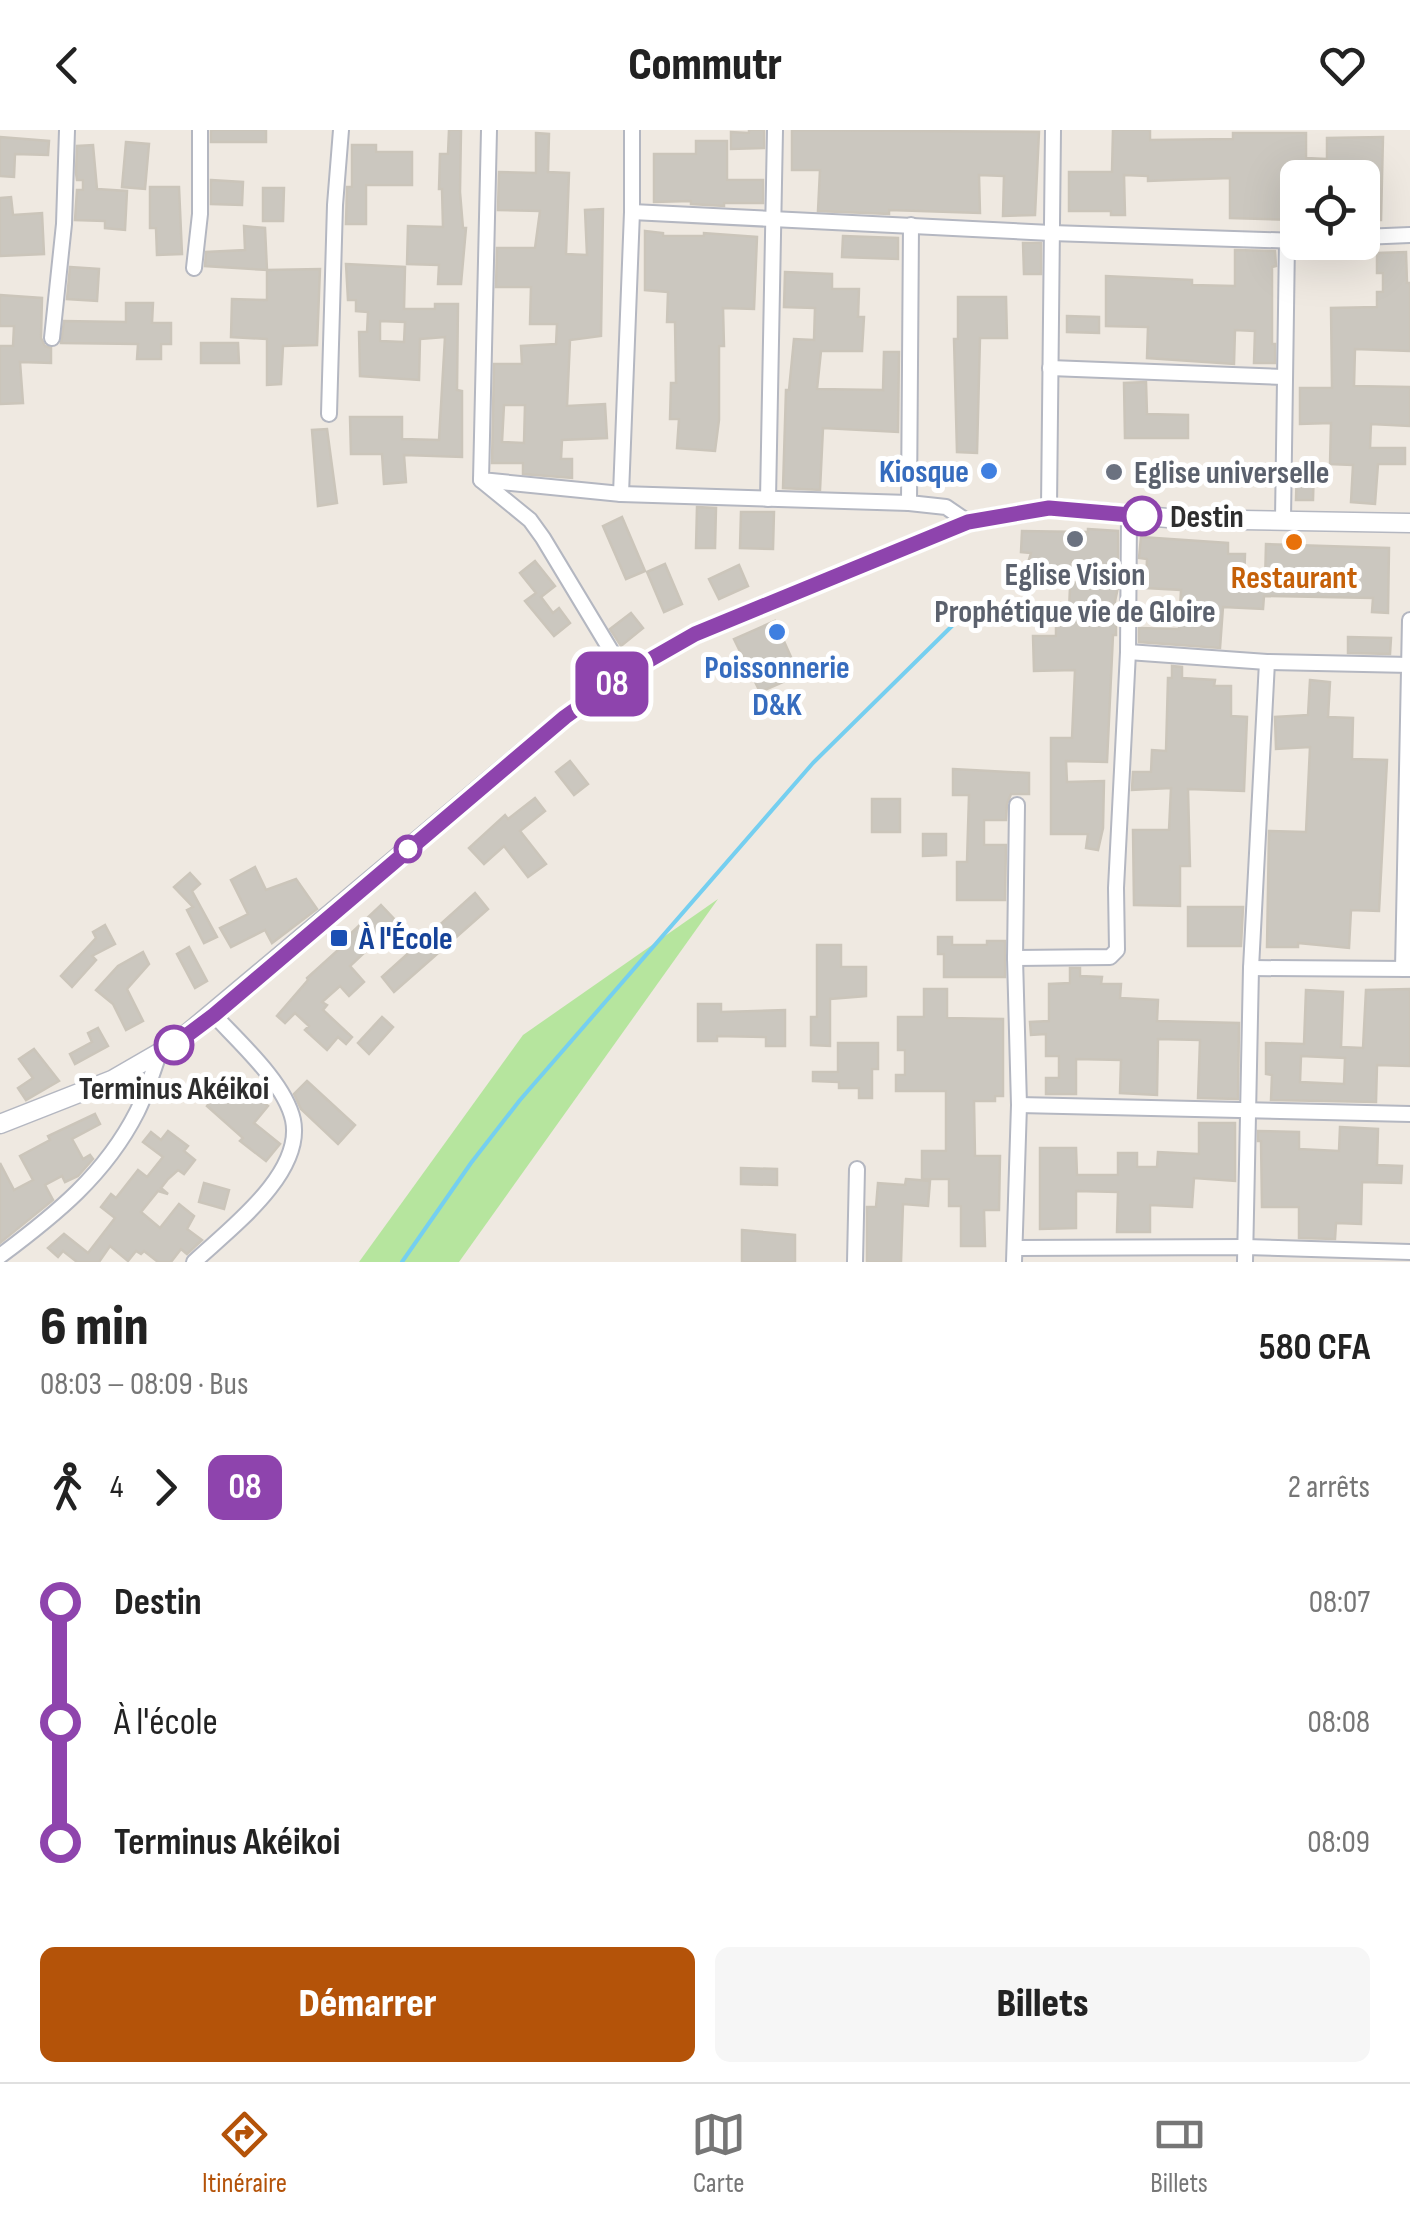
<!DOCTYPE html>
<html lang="fr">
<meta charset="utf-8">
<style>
body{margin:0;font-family:"Sofia Sans Condensed",sans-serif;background:#f6f6f6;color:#222;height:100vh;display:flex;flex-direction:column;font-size:38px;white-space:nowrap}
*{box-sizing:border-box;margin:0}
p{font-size:32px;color:#767676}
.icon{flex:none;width:55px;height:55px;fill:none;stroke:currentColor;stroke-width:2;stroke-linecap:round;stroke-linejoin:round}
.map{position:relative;height:1132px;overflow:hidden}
.side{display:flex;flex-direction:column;background:#fff;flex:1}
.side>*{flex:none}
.badge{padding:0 20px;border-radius:15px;font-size:35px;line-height:65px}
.tools{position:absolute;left:1280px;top:30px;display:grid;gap:20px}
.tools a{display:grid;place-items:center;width:100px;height:100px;border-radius:15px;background:#fff;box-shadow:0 10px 40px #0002;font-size:50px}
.map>.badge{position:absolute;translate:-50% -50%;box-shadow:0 0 0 5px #fff}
.legs{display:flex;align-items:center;gap:15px;height:110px;padding:0 40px;font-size:32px}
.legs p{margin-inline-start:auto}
.summary{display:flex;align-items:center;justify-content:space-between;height:170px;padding:0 40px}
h1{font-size:55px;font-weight:800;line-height:75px}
.primary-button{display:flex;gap:20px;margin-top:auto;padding:20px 40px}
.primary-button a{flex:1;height:115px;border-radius:15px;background:#b45309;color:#fff;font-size:40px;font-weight:800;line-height:115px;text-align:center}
.primary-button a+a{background:#f6f6f6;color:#222}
ul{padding:0 40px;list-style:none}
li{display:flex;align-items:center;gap:35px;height:120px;font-size:38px}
li i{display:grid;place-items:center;width:15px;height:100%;margin:0 12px;background:currentColor}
li i::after{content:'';width:25px;height:25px;margin:-12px;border:8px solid;border-radius:50%;background:#fff}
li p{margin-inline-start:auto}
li:first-child i{background:linear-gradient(#0000 50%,currentColor 0)}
li:last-child i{background:linear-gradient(currentColor 50%,#0000 0)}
header{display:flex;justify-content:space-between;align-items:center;height:130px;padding:0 40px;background:#fff;font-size:45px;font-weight:800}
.dock{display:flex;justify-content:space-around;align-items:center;height:140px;border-top:2px solid #e0e0e0;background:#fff;font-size:28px;color:#767676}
.dock a{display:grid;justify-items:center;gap:5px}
.dock .active{color:#b45309}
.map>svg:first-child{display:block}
.green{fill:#b6e59e}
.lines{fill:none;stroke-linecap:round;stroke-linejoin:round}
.stream{stroke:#75cff0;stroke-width:4}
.building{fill:#cbc7bf;stroke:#cbc5ba;stroke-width:2.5;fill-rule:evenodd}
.minor-casing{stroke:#b4b7c1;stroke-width:18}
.tertiary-casing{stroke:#b4b7c1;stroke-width:21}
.minor{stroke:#fff;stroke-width:14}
.tertiary{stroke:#fff;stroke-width:18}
.line-1-casing{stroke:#fff;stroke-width:22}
.line-1{stroke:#8e44ad;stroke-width:15}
.shop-dot{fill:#3f7fe0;stroke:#fff;stroke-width:4}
.worship-dot{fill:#6b7280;stroke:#fff;stroke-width:4}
.stop-1-dot{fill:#fff;stroke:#8e44ad;stroke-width:5}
.food-dot{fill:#e8710a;stroke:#fff;stroke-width:4}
.transit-dot{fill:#1a4fb4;stroke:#fff;stroke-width:4}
.labels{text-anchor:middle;stroke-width:10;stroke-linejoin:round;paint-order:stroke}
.shop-label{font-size:32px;font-weight:bold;fill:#366cbe;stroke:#fff;text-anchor:end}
.worship-label{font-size:32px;font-weight:bold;fill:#5b616d;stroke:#fff;text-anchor:start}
.stop-label{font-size:32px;font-weight:bold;fill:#2e2e2e;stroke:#fff;text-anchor:start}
.food-label{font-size:32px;font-weight:bold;fill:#c56008;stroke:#fff}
.transit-label{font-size:32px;font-weight:bold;fill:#164399;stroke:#fff;text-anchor:start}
</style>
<header><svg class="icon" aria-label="back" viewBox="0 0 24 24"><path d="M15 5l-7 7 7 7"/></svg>Commutr<svg class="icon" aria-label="heart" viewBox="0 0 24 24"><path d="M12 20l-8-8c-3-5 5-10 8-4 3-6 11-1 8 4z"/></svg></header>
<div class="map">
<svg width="1410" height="1132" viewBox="0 0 1410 1132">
<rect width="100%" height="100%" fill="#efe9e1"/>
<path class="green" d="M718 769 459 1132H359L523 905Z"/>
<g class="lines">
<path class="stream" d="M402 1132 471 1033 520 970 813 633 955 493"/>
</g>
<g class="building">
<rect x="211" y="0" width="55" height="12"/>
<path d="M449 0H461L460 62 463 98H466L461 154H438L439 135 407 134 408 96 443 97 442 59H439L440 24H448Z"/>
<path d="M749 0H764V18L731 19V2L749 3Z"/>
<path d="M792 0 1039 2 1035 85 1003 86 1004 46 979 45 980 83 889 80V84L818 81 820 40H792Z"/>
<path d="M1113 0H1150V10L1233 9V3H1306V28L1327 29V8L1383 7 1381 90H1362V48H1298L1295 90 1230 88V48L1148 51V46L1124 45 1125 85H1111V81H1069V42H1112Z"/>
<path d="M536 3 549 4 548 42 569 43 566 124 587 125 585 80 603 79 601 206 570 210 567 276 605 274 607 308 562 310 561 329H572V348L523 344V333H492L494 234H522L521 216 556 214 557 194H530L531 157H496L497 118H535L540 81 498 80 499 42 536 43ZM504 275H525L524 313 502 312Z"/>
<path d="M0 7 49 11 48 25 15 24 14 47 0 46Z"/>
<path d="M696 11H727V50H763V73H724V76L691 74V71L654 72V24H696Z"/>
<path d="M126 12 149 14 145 59 122 57Z"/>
<path d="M93 15 97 59 127 61 125 100 105 98V91L75 90 77 60H83V50H77L76 43 77 16Z"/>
<path d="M352 15H376V22H412V55H366V94H346L347 57H352Z"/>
<path d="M211 50 243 52 242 75 211 74Z"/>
<path d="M150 57H179L182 124 157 125 156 98H150Z"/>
<path d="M263 58H284L283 91H263Z"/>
<path d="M11 67 13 85 42 83 44 124 0 126V68Z"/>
<path d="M244 96 265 98 267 140 205 136 206 122 245 120Z"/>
<path d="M645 101 663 103V106H704V103L757 107 754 179 723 178 724 216H719V290L715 321 677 318 679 289H670L671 253H676L675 192H667L668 162 645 160Z"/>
<path d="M843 106 898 108V129L842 127Z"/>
<path d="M1023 113H1041V144H1024Z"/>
<path d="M1235 120 1275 121 1276 136 1272 137V214H1275V233H1254L1255 201 1235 200 1234 234 1147 228 1148 197 1106 196V146L1192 150V155L1235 156Z"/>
<path d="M1406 122 1407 153H1410V221L1355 219 1354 256 1410 257V296L1371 294 1370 318H1405V334H1378L1375 374 1351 372 1353 335 1330 334 1331 293 1300 294V258H1332L1331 178 1377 177V162H1383V143H1377V123Z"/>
<path d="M346 134 405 137 404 179H435V174H458L457 260 462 261V327L404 325 406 352 384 354 382 324H351L350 287H402V309L439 310 445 207 420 209 419 250 360 246 359 202H367L368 182 356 181V170H348ZM380 191 405 192 404 212 380 211Z"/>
<path d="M70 137 99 139 97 171 67 169Z"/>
<path d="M320 139 317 215 283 216 281 254 267 255V209L231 207 232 169 267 170V140Z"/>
<path d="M785 142 832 144V159H859L858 187H864L862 221H821L817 259 883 260 884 222H899L898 302 823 298 820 360 783 358 786 260H789L794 209 814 210 815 178 784 177Z"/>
<path d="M0 165 42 168 41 208 45 216 51 218V233L20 232 23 273 0 274V216H13L14 196H0Z"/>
<path d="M958 167H1006L1007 208H980L977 323 957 322 954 209H958Z"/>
<path d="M126 173H153L152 193H171V214H161V229H137L138 214 61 213 64 191 126 192Z"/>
<path d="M1067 186 1099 187V203L1067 202Z"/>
<path d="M201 213H238L239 233H201Z"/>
<path d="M1146 252 1147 284 1188 285V308H1125L1124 253Z"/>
<path d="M327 299 337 373 318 376 312 300Z"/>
<path d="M1297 335 1314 336 1313 370H1296Z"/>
<path d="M697 377 716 378 715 418H696Z"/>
<path d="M741 382H774L773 419 740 418Z"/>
<path d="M622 387 645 441 626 449 603 396Z"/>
<path d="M1088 399 1118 401V457L1113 481H1116V505H1113L1107 632 1066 631 1067 652 1104 651 1103 698 1098 720 1086 718 1088 704H1051V608H1072L1075 540 1034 541 1033 506H1056V481H1069L1070 457 1060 456 1061 447 1027 436 1031 423 1021 422 1022 401 1088 402ZM1072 431 1102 433 1100 454 1070 452Z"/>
<path d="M1141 407 1228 413V424H1245L1244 451 1265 452 1266 414 1389 418 1388 483 1372 482 1373 468 1264 466 1263 479 1223 477 1220 518 1139 512V498L1179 499 1181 460 1146 458 1147 429 1139 428Z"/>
<path d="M535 431 555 456 541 467 553 483 559 478 570 493 554 506 525 471 536 463 520 443Z"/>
<path d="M665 434 682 474 664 482 647 442Z"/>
<path d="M739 435 748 456 719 469 709 449Z"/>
<path d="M631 483 643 498 621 516 610 499Z"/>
<path d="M775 491 799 545 760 562 734 509Z"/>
<path d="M1348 507 1391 508 1390 524 1348 523Z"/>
<path d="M1172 536 1182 537V548L1215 550 1214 556H1231V586L1247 587 1244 661 1188 659 1190 736H1180V776L1134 775 1133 700H1169L1171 658 1132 660 1133 642H1151L1152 620 1166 621 1168 548H1172Z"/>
<path d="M1310 550 1330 552 1328 587 1353 588 1352 629 1387 630 1379 781 1351 780 1349 818 1298 813V817H1267L1269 701 1306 702 1310 617 1276 619 1275 587 1308 585Z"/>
<path d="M570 631 588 654 574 665 556 642Z"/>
<path d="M953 639 1029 643V664H1011L1007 674 1006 690H984V715H1006L1005 770H957V732H967L969 665H953Z"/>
<path d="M535 668 545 681 520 701 546 734 528 747 504 716 484 734 469 718 505 685 508 689Z"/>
<rect x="872" y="669" width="28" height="33"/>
<path d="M923 704H946V725L923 726Z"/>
<path d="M255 737 266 760 296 749 317 779 272 813 265 800 231 817 220 798 248 784 231 750Z"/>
<path d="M190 743 200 754 192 761 217 807 204 813 187 780 193 777 174 757Z"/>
<path d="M475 763 488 779 394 862 382 847Z"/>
<path d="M381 775 397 792 350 836 364 852 349 866 340 856 322 872 327 875 323 880 352 907 346 914 338 907 327 920 305 900 309 896 295 883 285 893 277 886 308 850 307 848 347 812 345 809Z"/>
<path d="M1188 777H1243L1241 816H1188Z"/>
<path d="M105 795 115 814 92 826 96 830 72 857 61 846 96 808 93 802Z"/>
<path d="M938 807H952V815H987V811H1005V847H944V824H938Z"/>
<path d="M817 815H841V837H866V866L830 869V916L811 915V887H817Z"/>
<path d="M189 817 207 851 195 858 177 824Z"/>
<path d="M143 822 149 834 127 859 143 891 126 900 113 874 96 860 118 836Z"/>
<path d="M1070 838H1080V846L1102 847 1101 854H1121L1120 868 1158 870 1157 891 1239 893 1238 969 1198 968 1200 910 1158 909 1157 965 1120 963 1121 930 1076 929V964H1046V948H1059V926H1046V904L1031 905 1030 892 1049 891V854L1070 853Z"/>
<path d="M924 859H947V888L1003 889V966H995V971H974L975 1026H1000L999 1080H984L985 1116H961V1076H949V1049H922V1021H946V961H896V945H905V920H898V887H924Z"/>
<path d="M1410 859V936L1377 935 1376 972 1271 970 1272 945 1266 944V913L1304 914 1306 860 1343 862 1341 917 1363 918 1366 860ZM1301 926 1345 928 1344 954 1300 952Z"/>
<path d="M698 874H721V882L785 880V916H766V907L717 906V911H698Z"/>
<path d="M382 887 393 897 369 924 358 913Z"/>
<path d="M98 898 108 916 75 934 70 924 92 912 88 903Z"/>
<path d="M838 913H878V939H872V968H859V958H839V952L813 951V942H838Z"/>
<path d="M34 919 59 951 26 970 18 958 33 948 19 929Z"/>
<path d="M229 947 268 976 254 993 280 1014 266 1031 240 1011 243 1008 207 976Z"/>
<path d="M307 951 355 995 338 1014 301 979 294 964Z"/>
<path d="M95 984 100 994 72 1009 83 1029 90 1025 93 1029 78 1046 65 1052 62 1046 45 1055 53 1070 0 1113V1033L14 1060 33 1050 20 1026 50 1010 48 1006Z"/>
<path d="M1199 993H1235V1051L1194 1048 1192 1077 1150 1075V1102H1117L1118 1062 1076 1061V1098L1040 1099V1018H1076L1077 1045H1118V1023H1137V1037H1157L1158 1022 1199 1024Z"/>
<path d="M1340 997 1378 999 1377 1035 1402 1036 1401 1053 1362 1052 1361 1094 1336 1093 1335 1109 1299 1108V1077H1262L1261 1011H1258V1001L1299 1002V1019L1339 1021Z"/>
<path d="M168 1001 188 1016 184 1021 195 1030 184 1044 178 1040 168 1049 161 1058 168 1064 158 1061 141 1082 160 1098 179 1074 194 1086 187 1099 202 1110 187 1124 181 1119 171 1132H158L144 1121 141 1124 136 1121 128 1131 110 1116 99 1132H77L63 1121 58 1127 48 1118 64 1104 88 1123 115 1088 101 1077 111 1064 116 1068 138 1040 147 1047 163 1027 143 1012 151 1002 161 1010Z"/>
<path d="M741 1038 777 1039V1055L741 1054Z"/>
<path d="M906 1049 930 1051 928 1076 903 1074 901 1132H867V1077H876L878 1053 905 1055Z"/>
<path d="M204 1053 229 1060 224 1079 199 1072Z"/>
<path d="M742 1100 795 1105V1132H742Z"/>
</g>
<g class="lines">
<g class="minor-casing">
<g id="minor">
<path d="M489 0 481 350 621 364 909 373"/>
<path d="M632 82 1051 103 1298 111"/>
<path d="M911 95 909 373 946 377 968 392"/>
<path d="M1362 107 1410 105"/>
<path d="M194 138 200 84V0"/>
<path d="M52 208 64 94 67 0"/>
<path d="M1050 238 1283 247"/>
<path d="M329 284 335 75 341 0"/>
<path d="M481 350 530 390 543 408 625 544"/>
<path d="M621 364 632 82V0"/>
<path d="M768 369 775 0"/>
<path d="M1049 378 1053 0"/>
<path d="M1283 389 1287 111"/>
<path d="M1128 522 1267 532 1410 535"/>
<path d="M1015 828 1110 827 1117 820 1116 758 1128 522 1129 385"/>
<path d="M1251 838 1409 839"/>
<path d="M1403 839 1410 490"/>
<path d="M1019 975 1410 984"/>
<path d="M1015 1118 1245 1117 1410 1122"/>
<path d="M0 1126C55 1085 105 1045 137 982 146 964 152 944 159 924"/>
<path d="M194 1132C228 1100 304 1044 293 990 285 953 239 912 214 885"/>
<path d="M855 1132 857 1039"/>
<path d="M1014 1132 1019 975 1015 828 1017 675"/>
<path d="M1245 1132 1251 838 1267 532"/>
</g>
</g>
<g class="tertiary-casing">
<path id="tertiary" d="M0 994 112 950 176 913 565 587 625 544 695 504 968 392 1049 378 1180 389 1410 393"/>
</g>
<use href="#minor" class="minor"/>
<use href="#tertiary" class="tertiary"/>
</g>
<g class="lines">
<g class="line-1-casing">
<path id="line-1" d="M174 915 214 885 565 587 625 544 695 504 968 392 1049 378 1142 386"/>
</g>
<use href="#line-1" class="line-1"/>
</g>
<g class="shop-dot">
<circle cx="989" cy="341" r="10"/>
<circle cx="777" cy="502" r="10"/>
</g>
<g class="worship-dot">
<circle cx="1114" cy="342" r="10"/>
<circle cx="1075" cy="409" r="10"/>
</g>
<g class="stop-1-dot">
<circle cx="1142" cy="386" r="18"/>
<circle cx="408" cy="719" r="12"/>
<circle cx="174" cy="915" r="18"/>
</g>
<circle class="food-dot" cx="1294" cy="412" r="10"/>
<rect class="transit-dot" x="329" y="798" width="20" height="20" rx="5"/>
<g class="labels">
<g class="shop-label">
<text x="969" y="352">Kiosque</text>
<text x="777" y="548" text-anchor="middle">Poissonnerie<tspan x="777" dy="37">D&amp;K</tspan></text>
</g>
<g class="worship-label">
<text x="1134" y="353">Eglise universelle</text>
<text x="1075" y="455" text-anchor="middle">Eglise Vision<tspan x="1075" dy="37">Prophétique vie de Gloire</tspan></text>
</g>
<g class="stop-label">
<text x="1170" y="397">Destin</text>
<text x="174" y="969" text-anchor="middle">Terminus Akéikoi</text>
</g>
<g class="food-label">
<text x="1294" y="458">Restaurant</text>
</g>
<g class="transit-label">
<text x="359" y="819">À l'École</text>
</g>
</g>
</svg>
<div class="tools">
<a><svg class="icon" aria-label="locate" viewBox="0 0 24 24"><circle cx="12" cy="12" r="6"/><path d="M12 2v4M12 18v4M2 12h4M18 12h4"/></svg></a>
</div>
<b class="badge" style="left:612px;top:554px;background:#8e44ad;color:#fff">08</b>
</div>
<section class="side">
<div class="summary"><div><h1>6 min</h1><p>08:03 – 08:09 · Bus</p></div><b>580 CFA</b></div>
<div class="legs"><svg class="icon" aria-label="walk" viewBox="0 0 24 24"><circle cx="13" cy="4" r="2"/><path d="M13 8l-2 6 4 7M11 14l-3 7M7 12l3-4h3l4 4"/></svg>4<svg class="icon" aria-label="forward" viewBox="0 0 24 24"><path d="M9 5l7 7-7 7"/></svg><b class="badge" style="background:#8e44ad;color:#fff">08</b><p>2 arrêts</p></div>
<ul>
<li><i style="color:#8e44ad"></i><b>Destin</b><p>08:07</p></li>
<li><i style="color:#8e44ad"></i><span>À l'école</span><p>08:08</p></li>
<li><i style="color:#8e44ad"></i><b>Terminus Akéikoi</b><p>08:09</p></li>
</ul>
<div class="primary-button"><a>Démarrer</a><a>Billets</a></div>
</section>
<nav class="dock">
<a class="active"><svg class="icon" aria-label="directions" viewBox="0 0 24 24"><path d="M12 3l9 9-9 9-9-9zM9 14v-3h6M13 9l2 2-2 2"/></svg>Itinéraire</a>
<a><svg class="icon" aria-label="map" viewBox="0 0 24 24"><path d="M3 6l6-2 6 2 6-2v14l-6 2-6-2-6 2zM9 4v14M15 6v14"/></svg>Carte</a>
<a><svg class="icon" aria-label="tickets" viewBox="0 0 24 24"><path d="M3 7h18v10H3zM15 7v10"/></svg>Billets</a>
</nav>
